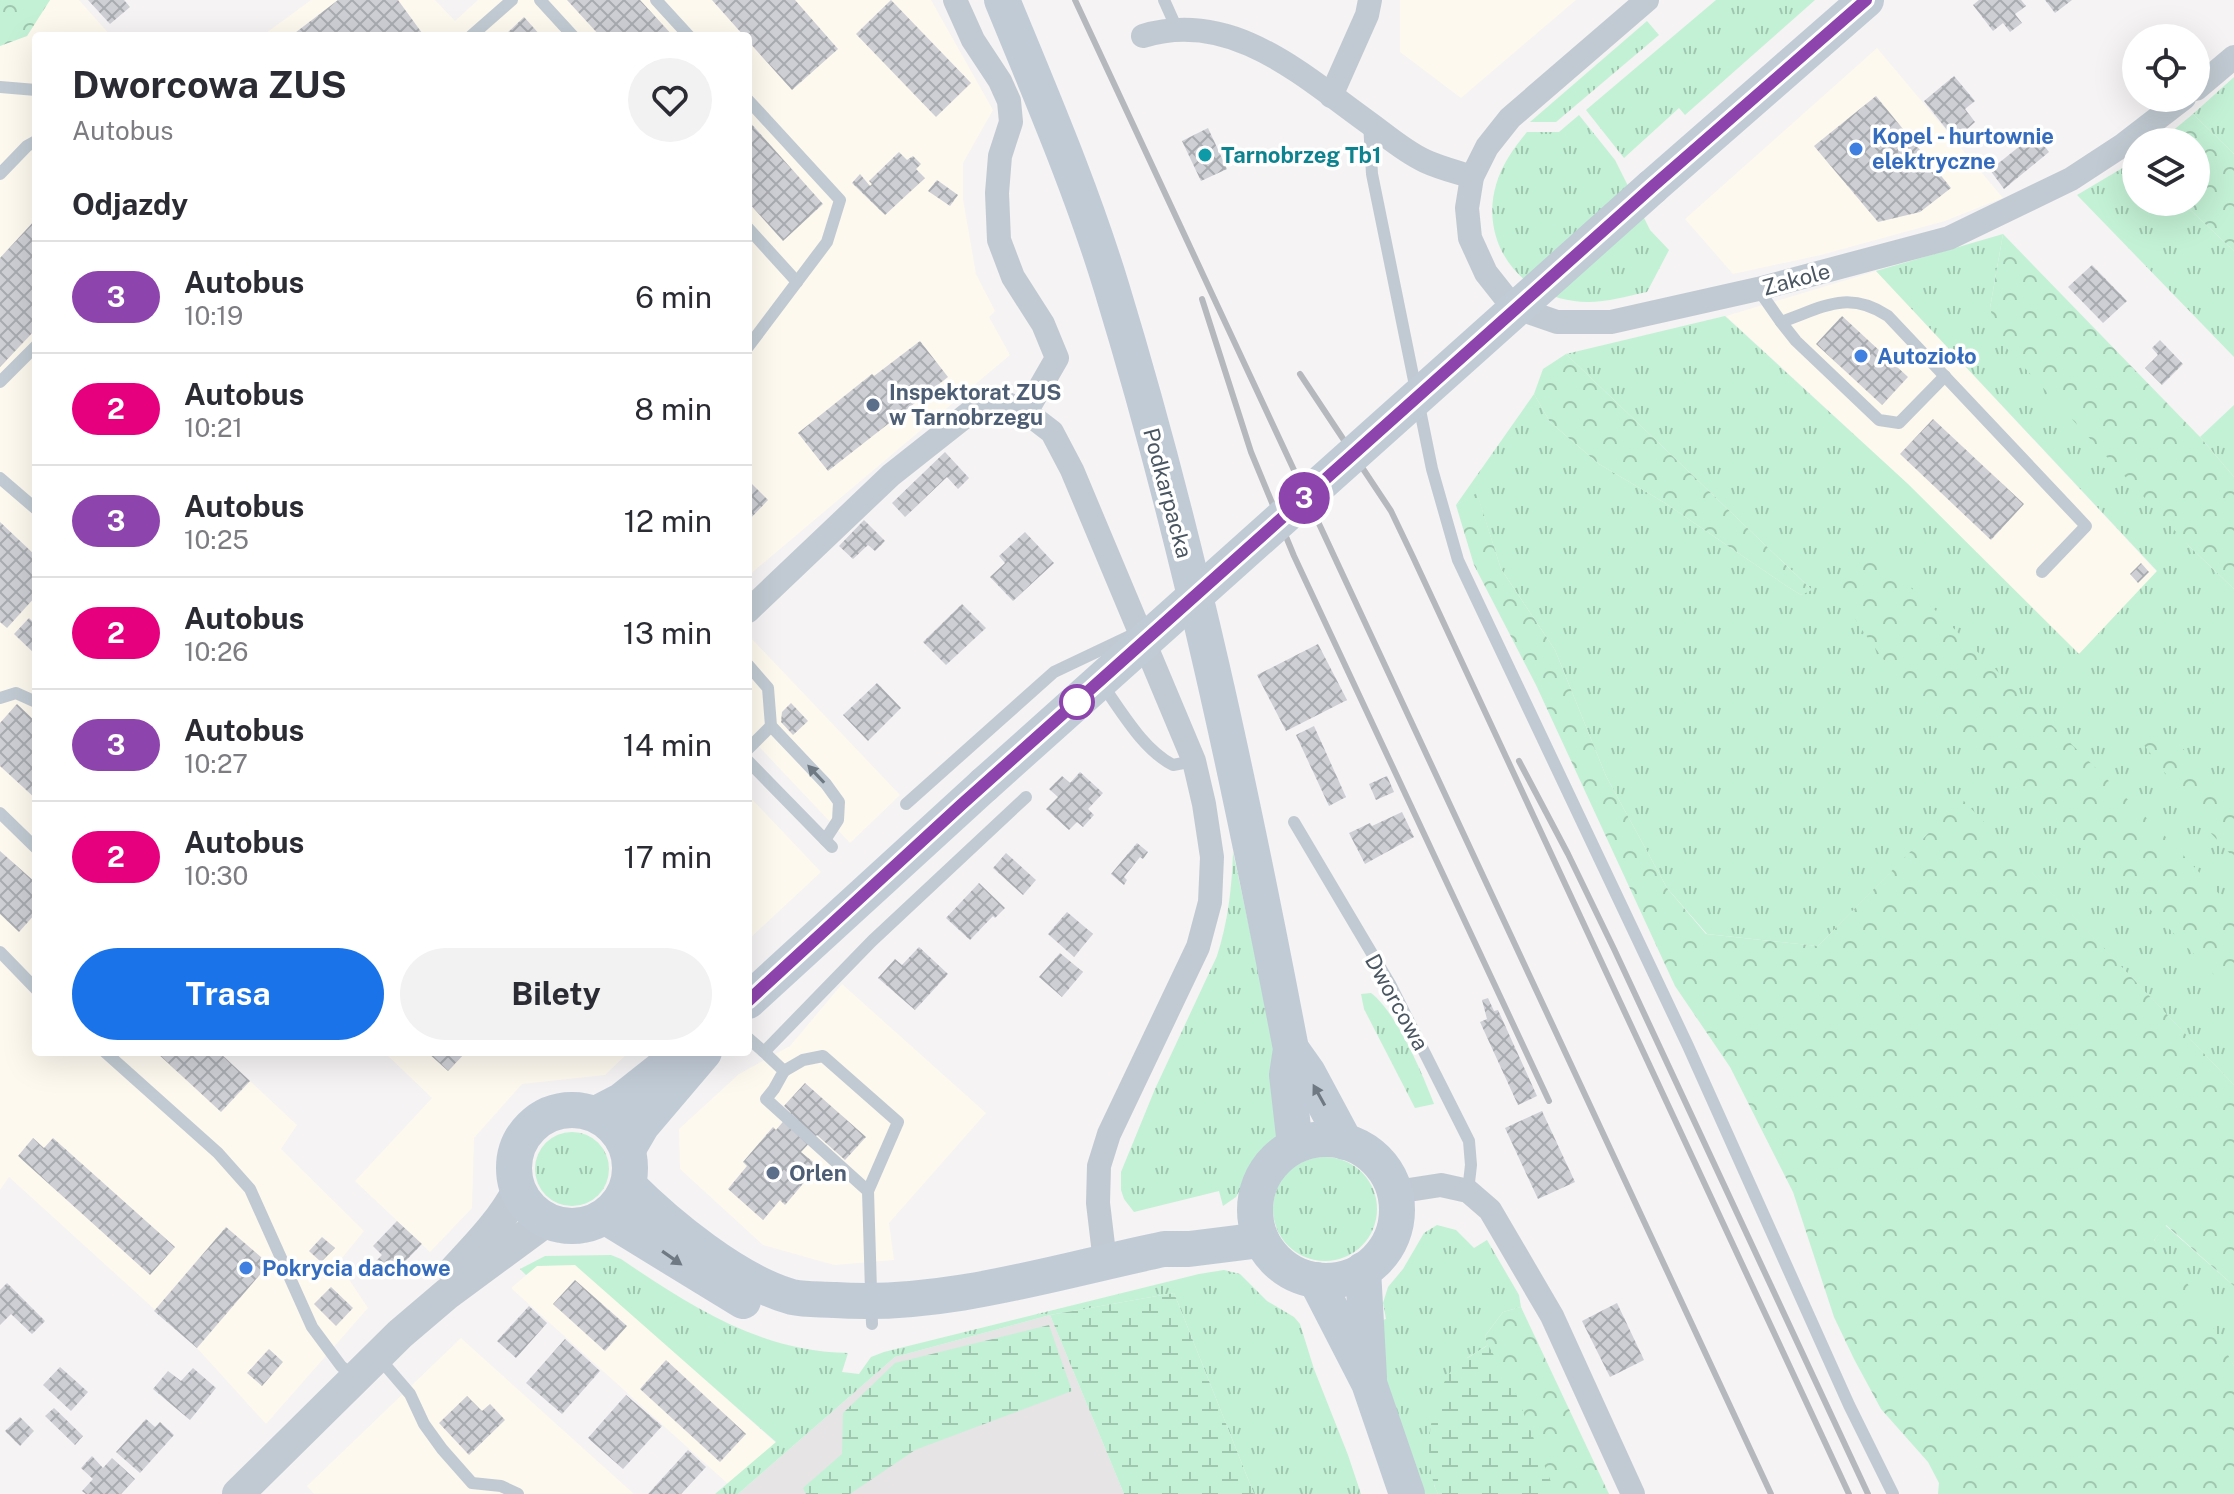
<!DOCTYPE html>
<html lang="pl">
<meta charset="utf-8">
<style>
body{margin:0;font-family:"Public Sans",sans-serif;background:#f2f2f3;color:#2b2b33;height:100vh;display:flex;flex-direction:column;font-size:30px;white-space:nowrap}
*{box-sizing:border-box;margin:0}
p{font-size:26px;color:#7c7c81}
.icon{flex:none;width:44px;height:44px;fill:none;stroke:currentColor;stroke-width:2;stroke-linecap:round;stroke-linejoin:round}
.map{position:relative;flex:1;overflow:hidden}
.details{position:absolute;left:32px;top:32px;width:720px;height:1024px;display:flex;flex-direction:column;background:#fff;border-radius:8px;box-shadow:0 8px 32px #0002}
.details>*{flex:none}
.badge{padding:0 16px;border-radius:26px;font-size:28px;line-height:52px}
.buttons{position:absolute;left:2122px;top:24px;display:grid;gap:16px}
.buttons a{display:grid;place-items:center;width:88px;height:88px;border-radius:50%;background:#fff;box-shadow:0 8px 32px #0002;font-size:40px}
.map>.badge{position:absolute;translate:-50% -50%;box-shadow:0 0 0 4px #fff}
h2{padding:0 40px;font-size:30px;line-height:72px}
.round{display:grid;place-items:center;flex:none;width:84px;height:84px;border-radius:42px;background:#f2f2f3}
.summary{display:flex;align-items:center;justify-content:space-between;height:136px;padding:0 40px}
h1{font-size:38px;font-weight:700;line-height:60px}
.cta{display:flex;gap:16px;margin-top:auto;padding:16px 40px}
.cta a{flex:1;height:92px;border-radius:48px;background:#1a73e8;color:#fff;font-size:32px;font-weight:700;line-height:92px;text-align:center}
.cta a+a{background:#f2f2f3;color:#2b2b33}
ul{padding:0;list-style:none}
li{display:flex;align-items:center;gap:24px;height:112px;padding:0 40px;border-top:2px solid #e1e1e2}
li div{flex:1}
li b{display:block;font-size:30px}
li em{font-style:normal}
li .badge{min-width:88px;font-weight:700;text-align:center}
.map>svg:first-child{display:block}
.commercial{fill:#fdf9ef}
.education{fill:#e6e4e5}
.grass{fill:url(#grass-tufts)}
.forest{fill:url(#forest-crowns)}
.wetland{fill:url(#wetland-marsh)}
.building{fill:url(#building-cross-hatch)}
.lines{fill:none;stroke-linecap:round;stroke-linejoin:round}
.service{stroke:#c1cad2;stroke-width:12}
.minor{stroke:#c1cad2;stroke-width:24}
.tertiary{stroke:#c1cad2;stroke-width:32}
.secondary{stroke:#c1cbd6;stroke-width:36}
.rail{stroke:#b5b8bd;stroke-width:6}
.secondary-bridge{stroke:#c1cbd6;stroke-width:36}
.oneway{fill:#6e7983}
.oneway2{fill:#6e7984}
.line-casing{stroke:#fff;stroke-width:18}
.line{stroke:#8e44ad;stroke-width:12}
.shop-dot{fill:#3f7fe0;stroke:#fff;stroke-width:3}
.culture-dot{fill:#0f9aa8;stroke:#fff;stroke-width:3}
.service-dot{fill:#5c6f8a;stroke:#fff;stroke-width:3}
.stop-dot{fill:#fff;stroke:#8e44ad;stroke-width:4}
.labels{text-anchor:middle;stroke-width:7;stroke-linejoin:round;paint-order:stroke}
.shop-label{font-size:22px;font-weight:bold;fill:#366cbe;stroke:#fff;text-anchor:start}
.culture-label{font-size:22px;font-weight:bold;fill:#0d838f;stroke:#fff;text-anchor:start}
.street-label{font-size:22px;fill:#4a5661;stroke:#fff}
.service-label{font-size:22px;font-weight:bold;fill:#4e5e75;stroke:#fff;text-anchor:start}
</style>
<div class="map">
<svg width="2234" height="1494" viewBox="0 0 2234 1494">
<defs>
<pattern id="grass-tufts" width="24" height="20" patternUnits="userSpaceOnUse" patternTransform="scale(2)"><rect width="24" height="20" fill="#c3f1d5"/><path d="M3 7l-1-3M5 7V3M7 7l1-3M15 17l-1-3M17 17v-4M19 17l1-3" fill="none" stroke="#a0c6b0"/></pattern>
<pattern id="forest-crowns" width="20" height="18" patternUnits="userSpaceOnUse" patternTransform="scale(2)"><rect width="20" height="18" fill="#c3f1d5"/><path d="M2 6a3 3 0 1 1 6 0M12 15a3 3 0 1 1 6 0" fill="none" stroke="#a0c6b0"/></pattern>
<pattern id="wetland-marsh" width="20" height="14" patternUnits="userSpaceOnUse" patternTransform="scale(2)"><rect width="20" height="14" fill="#c3f1d5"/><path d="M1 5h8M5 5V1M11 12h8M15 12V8" fill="none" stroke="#a0c6b0"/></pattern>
<pattern id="building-cross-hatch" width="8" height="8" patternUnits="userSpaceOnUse" patternTransform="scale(2)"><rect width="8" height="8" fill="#cdcfd5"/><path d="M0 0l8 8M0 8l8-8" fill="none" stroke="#a8abb0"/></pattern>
</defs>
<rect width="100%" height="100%" fill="#f5f3f3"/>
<g class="commercial">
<path d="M50 0H79L111 36H36V1052H219L297 1125 281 1149 364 1231 338 1263 368 1308 266 1424 197 1348 9 1177 0 1190V46L27 36Z"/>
<path d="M311 0H435L455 21 478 0H931L993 110 963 163V199L976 274 995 311 989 317 1010 355 748 576V36H262Z"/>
<path d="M1400 0H1576L1461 98 1400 52Z"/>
<path d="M1877 48 2003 198 1945 221 1821 255 1733 274 1685 219Z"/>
<path d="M1876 271 2157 572 2079 654 1908 484 1726 316Z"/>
<path d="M751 638 900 795 850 843 748 735V641Z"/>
<path d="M748 795 821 872 748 940Z"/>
<path d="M842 984 986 1113 889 1223 894 1260 834 1265 763 1245 680 1169 679 1129 739 1074 790 1046Z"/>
<path d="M384 1052H629L605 1075 522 1084 474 1138 472 1208 430 1252 355 1181 432 1098Z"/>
<path d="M575 1264 776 1443 728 1484 511 1288 537 1266Z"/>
<path d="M461 1338 634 1494H314L307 1486Z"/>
</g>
<path class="education" d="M1050 1315 1124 1494H738L895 1357Z"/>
<g class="grass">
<path d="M1716 0H1815L1685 115 1679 108 1624 158 1586 110Z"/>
<path d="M1647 21 1659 35 1556 122H1530Z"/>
<path d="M2234 77V154L2193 114Z"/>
<path d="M1579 115 1615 160 1650 230 1669 250 1647 292C1623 297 1598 305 1574 301 1517 294 1480 240 1496 185 1502 164 1514 148 1527 132H1559Z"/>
<path d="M2136 160V202H2182L2234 251V357L2077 195Z"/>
<path d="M2003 234 1990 308 2190 547 2234 589V1085L1962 800 1818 946 1707 934 1667 888 1606 776 1555 650 1501 569 1477 494 1456 505 1534 394 1550 422 1599 464 1665 503 1785 585 1801 595 1811 589 1566 354 1725 316 1908 484 2079 654 2157 571 1876 271Z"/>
<path d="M2234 405V477L2200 437Z"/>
<path d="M1233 852 1274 1042 1279 1134 1254 1165 1236 1197 1223 1206 1219 1191 1134 1212 1124 1199 1121 1190V1172L1155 1089 1217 956C1228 922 1232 887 1233 852Z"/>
<path d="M1371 993C1397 1013 1422 1073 1434 1104L1415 1108 1364 1009 1361 994Z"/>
<circle cx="572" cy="1169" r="37"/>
<circle cx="1325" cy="1209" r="52"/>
<path d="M1437 1225 1456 1230 1474 1248 1487 1240 1519 1295 1521 1307 1503 1312 1485 1336 1488 1345 1467 1358 1434 1485 1438 1494H1422L1398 1427 1370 1324 1386 1319 1383 1303 1388 1287 1403 1269 1424 1233Z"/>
<path d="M2165 1225 2234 1286V1366L2154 1240Z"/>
<path d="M611 1255 621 1259C690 1306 761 1352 848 1353L842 1372 859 1374 871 1357 884 1352 1199 1274 1224 1270 1240 1274 1267 1301 1294 1317 1300 1324 1314 1369 1348 1455 1361 1494H1254L1174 1293 1050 1315 895 1357 738 1494H715L776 1442 575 1265 537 1266 526 1275 520 1269 545 1256Z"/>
</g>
<g class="forest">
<path d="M0 0H50L27 36 0 46Z"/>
<path d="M2193 114 2234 154V251L2182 202H2196V142H2159Z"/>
<path d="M2003 234 2200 437 2234 477V589L2190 547 1999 340 1990 308Z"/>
<path d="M1566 354 1812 590 1801 595 1785 585 1665 503 1599 464 1550 422 1534 394 1543 369Z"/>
<path d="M1477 493 1501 569 1555 650 1606 776 1667 888 1706 934 1818 946 1962 799 2234 1085V1286L2166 1225 2154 1240 2193 1291 2234 1366V1494H1938L1939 1483 1928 1462 1881 1409 1854 1359 1834 1317 1793 1192 1730 1067 1675 986 1536 685 1474 565 1456 505Z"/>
<path d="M1862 558 1886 565 1936 611 2173 844 2234 910V995L2089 847 1902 685 1860 627 1837 588Z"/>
<path d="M2151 727 2172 738 2234 799V858L2208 830 2138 737Z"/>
<path d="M1521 1307 1609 1494H1545L1504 1403 1485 1336 1503 1312Z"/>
</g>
<g class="wetland">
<path d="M1174 1293 1254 1494H1124L1050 1315Z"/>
<path d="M1049 1325 1072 1391 915 1450 850 1494H806L803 1488 842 1454 843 1413 895 1363Z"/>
<path d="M1488 1345 1516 1394 1551 1482 1559 1494H1438C1422 1461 1429 1408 1447 1377 1455 1363 1475 1354 1488 1345Z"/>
</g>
<g class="building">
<path d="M88 0H124L130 7 110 24Z"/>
<path d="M338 0H398L422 33 418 36H291Z"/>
<path d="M567 0H640L673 36H600Z"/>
<path d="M712 0H795L838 49 792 90 748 41V36H744Z"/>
<path d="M891 0 971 83 936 117 856 34Z"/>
<path d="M1979 0H2021L2026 6 2015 14 2022 23 2010 32 2003 23 1993 31 1973 5Z"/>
<path d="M2045 0H2072L2055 13Z"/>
<path d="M524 17 541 36H504Z"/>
<path d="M1954 76 1975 101 1965 109 1975 122 1955 140 1924 101Z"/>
<path d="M1876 96 1951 188 1920 212 1878 222 1814 146Z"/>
<path d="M748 120 823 204 783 241 748 202Z"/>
<path d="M1208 128 1227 169 1201 181 1182 141Z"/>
<path d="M2035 134 2049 152 2004 189 1990 170Z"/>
<path d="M899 152 907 160 913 156 921 164 916 169 925 178 885 215 852 183 860 174 870 186 872 184 869 181Z"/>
<path d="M937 180 958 195 950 206 928 191Z"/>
<path d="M36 219V329L0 367V258Z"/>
<path d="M2092 265 2127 301 2103 323 2068 287Z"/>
<path d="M1842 316 1908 377 1882 405 1816 344Z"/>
<path d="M2160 340 2183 364 2162 385 2145 368 2158 355 2152 348Z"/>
<path d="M920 341 948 377 828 471 798 433 872 374 874 376Z"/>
<path d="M1933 419 2024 504 1991 540 1900 454Z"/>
<path d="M945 452 969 478 958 489 947 477 905 517 892 503Z"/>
<path d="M748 480 768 500 748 521Z"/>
<path d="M864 520 885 541 875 551 868 545 853 559 839 546Z"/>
<path d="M0 522 36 556V596L7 628 0 622Z"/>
<path d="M1025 532 1054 563 1013 601 990 577 1005 563 999 556Z"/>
<path d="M2141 563 2149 572 2138 583 2130 574Z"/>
<path d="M962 604 986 628 946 665 923 642Z"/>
<path d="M29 618 36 625V655L14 634Z"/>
<path d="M1318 644 1347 700 1286 731 1257 675Z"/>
<path d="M877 683 901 708 868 741 843 715Z"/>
<path d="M791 703 808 721 793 735 781 722 782 712Z"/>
<path d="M17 704 36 722V799L0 766V723Z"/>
<path d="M1314 726 1346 797 1329 806 1296 735Z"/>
<path d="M1080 772 1103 793 1088 809 1094 815 1083 827 1077 822 1069 830 1046 809 1058 797 1049 789 1062 776 1070 783Z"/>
<path d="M1387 776 1394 792 1376 800 1369 784Z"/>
<path d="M1402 812 1414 837 1365 864 1349 833 1370 823 1372 826Z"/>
<path d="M1137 843 1148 852 1143 859 1140 857 1124 877 1127 880 1124 885 1111 874Z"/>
<path d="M0 851 36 883V913L19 932 0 914Z"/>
<path d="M1006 853 1036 880 1023 895 993 868Z"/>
<path d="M979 883 1005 908 995 918 993 916 970 940 946 918Z"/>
<path d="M1067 912 1093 934 1074 957 1048 934Z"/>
<path d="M919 947 948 974 915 1010 878 978 895 959 902 965Z"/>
<path d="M1060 953 1083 972 1062 997 1039 977Z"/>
<path d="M1488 998 1494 1011 1498 1010 1537 1096 1518 1105 1480 1022 1487 1019 1482 1000Z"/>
<path d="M156 1052H219L250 1081 221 1112Z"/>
<path d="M427 1052H466L448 1071Z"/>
<path d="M805 1083 866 1137 845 1160 817 1135 801 1152 818 1166 785 1205 780 1200 763 1220 728 1189 747 1166 743 1162 773 1127 776 1130 791 1113 784 1106Z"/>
<path d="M1542 1111 1575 1182 1538 1199 1505 1128Z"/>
<path d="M33 1138 44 1148 53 1138 175 1247 150 1275 18 1156Z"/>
<path d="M397 1221 422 1244 388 1279 373 1264 382 1255 373 1246Z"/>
<path d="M226 1227 269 1264 197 1348 154 1311Z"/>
<path d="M322 1237 335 1248 321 1262 309 1251Z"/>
<path d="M575 1280 627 1326 605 1351 553 1304Z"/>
<path d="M7 1283 45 1321 32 1334 11 1314 0 1325V1290Z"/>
<path d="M331 1287 353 1308 336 1326 314 1304Z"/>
<path d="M1617 1303 1644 1360 1610 1377 1582 1321Z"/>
<path d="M529 1306 547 1323 516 1358 497 1341Z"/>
<path d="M565 1339 600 1371 562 1414 526 1383Z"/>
<path d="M269 1349 283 1362 262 1386 247 1373Z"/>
<path d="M666 1360 746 1434 720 1462 640 1389Z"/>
<path d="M60 1367 88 1392 71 1411 43 1385Z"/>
<path d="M193 1368 216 1388 190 1420 153 1389 168 1371 181 1381Z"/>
<path d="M626 1395 662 1426 623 1469 588 1438Z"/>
<path d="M467 1396 482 1411 490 1404 505 1420 469 1455 439 1423Z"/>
<path d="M54 1408 83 1436 75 1445 45 1416Z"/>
<path d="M20 1417 34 1431 20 1446 5 1431Z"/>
<path d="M146 1419 155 1427 160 1422 174 1435 140 1473 116 1452Z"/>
<path d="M688 1450 706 1467 681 1494H648Z"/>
<path d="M92 1456 103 1468 112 1458 135 1479 121 1494H86L82 1491 93 1479 81 1468Z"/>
</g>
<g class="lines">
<g class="service">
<path d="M540 0 573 36"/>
<path d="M656 0 689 36"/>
<path d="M1164 0 1177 29"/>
<path d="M471 36 512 0"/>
<path d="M0 87 36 90"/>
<path d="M748 100 840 200 827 242 748 347"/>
<path d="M1369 123 1372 174 1432 469 1458 560 1688 1046 1849 1405 1893 1494"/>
<path d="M0 174 27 146 36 141"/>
<path d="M748 228 797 282"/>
<path d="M1758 289 1781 322C1822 308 1847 289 1888 316L2086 526 2042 572"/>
<path d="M1781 322 1796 341 1879 420 1899 423 1945 376"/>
<path d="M0 382 36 346"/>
<path d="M0 478 36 509"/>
<path d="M748 665 768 688 771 726 826 784 839 802 838 820 825 840"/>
<path d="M1101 683C1121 710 1142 749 1173 765L1194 761"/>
<path d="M0 698 16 693 36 702"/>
<path d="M748 749 771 726"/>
<path d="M748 761 832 847"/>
<path d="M906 804 1054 672 1132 635"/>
<path d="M0 813 36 848"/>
<path d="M1294 822 1390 984 1469 1141 1471 1165 1468 1191"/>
<path d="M0 952 36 989"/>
<path d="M748 1038 764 1052 872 941 1026 797"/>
<path d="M105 1052 218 1153 250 1189 312 1327 341 1366 354 1377"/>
<path d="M764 1052 784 1071 774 1089 766 1099 868 1191 872 1324"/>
<path d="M784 1071 803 1060 823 1056 898 1122 868 1191"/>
<path d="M379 1358 410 1394 424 1424 442 1449 472 1483 501 1486 518 1494"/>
</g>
<g class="minor">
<path d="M955 0 973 40 1000 81 1009 101 1011 122 1000 156 997 193 999 240 1013 277 1043 324 1057 358 1026 412 1052 432 1072 470 1194 761 1204 804 1212 857 1210 902 1198 947 1109 1134 1099 1166 1098 1203 1105 1262"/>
<path d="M1647 0 1510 118 1487 147 1472 177 1467 208 1470 238 1486 273 1505 297 1531 313 1557 322H1611L1758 289 1949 238 2071 179 2123 145 2184 98"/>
<path d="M1143 36C1232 9 1302 75 1369 123 1387 136 1405 152 1425 161 1440 168 1457 172 1472 177"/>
<path d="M2196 89 2234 57"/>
<path d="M1331 96 1367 15 1370 0"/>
<path d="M748 611 891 475 972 411 1003 402 1026 412"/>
<path d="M1396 1192 1441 1185 1468 1191 1490 1210 1552 1316 1633 1494"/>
</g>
<g class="tertiary">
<path d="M454 1271C477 1246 502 1221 518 1190"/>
<path d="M238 1494 400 1334 447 1294 546 1221"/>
</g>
<g class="secondary">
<path d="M1002 0C1041 95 1082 190 1112 289 1188 538 1242 793 1291 1049L1287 1075 1295 1145"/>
<path d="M1652 187 1866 0"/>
<path d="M748 1001 984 785"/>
<path d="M1291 1049 1308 1073 1345 1142"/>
<circle cx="572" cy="1168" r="58"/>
<path d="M596 1114 621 1101 679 1055"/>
<circle cx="1326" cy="1210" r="71"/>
<path d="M628 1149 642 1125 704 1052"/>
<path d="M628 1185C668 1225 737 1282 792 1297 806 1300 821 1299 835 1300 943 1308 1058 1271 1164 1249H1189L1261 1240"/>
<path d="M606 1217 743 1301"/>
<path d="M1363 1270 1369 1377"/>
<path d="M1316 1280 1369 1383 1407 1494"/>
</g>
<g class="rail">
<path d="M1075 0 1771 1494"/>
<path d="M1202 299 1251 452 1294 556 1549 1101"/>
<path d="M1300 374 1391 511 1413 557 1849 1494"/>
<path d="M1519 761 1568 854 1614 949 1868 1494"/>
</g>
<path class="secondary-bridge" d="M984 785 1652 187"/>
</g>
<defs><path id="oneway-solid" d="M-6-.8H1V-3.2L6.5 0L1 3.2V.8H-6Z" transform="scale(2)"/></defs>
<use class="oneway" href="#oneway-solid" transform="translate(816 774) rotate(-133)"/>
<g class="oneway2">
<use href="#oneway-solid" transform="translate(1319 1095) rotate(-119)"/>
<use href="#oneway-solid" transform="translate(672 1258) rotate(35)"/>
</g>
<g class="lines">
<g class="line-casing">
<path id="line" d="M748 1001 961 805 1652 187 1866 0"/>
</g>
<use href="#line" class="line"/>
</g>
<g class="shop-dot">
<circle cx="1856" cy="149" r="8"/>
<circle cx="1861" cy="356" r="8"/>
<circle cx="246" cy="1268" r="8"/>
</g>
<circle class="culture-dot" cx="1205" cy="155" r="8"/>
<g class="service-dot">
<circle cx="873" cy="405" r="8"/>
<circle cx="773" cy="1173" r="8"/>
</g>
<circle class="stop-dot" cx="1077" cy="702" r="16"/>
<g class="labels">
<g class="shop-label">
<text x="1872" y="144">Kopel - hurtownie<tspan x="1872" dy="25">elektryczne</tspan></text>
<text x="1877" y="364">Autozioło</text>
<text x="262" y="1276">Pokrycia dachowe</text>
</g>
<g class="culture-label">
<text x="1221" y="163">Tarnobrzeg Tb1</text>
</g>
<g class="street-label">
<text transform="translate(1796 279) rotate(-15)" y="8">Zakole</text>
<text transform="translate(1168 493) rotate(75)" y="8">Podkarpacka</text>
<text transform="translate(1397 1002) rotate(61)" y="8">Dworcowa</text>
</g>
<g class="service-label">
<text x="889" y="400">Inspektorat ZUS<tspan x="889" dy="25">w Tarnobrzegu</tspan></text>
<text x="789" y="1181">Orlen</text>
</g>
</g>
</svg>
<div class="buttons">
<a><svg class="icon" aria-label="locate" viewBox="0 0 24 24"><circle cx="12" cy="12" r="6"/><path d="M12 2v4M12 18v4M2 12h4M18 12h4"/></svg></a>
<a><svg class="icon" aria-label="layers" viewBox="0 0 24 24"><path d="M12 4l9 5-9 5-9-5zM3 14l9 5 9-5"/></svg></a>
</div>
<b class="badge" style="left:1304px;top:498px;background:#8e44ad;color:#fff">3</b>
<section class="details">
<div class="summary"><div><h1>Dworcowa ZUS</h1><p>Autobus</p></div><a class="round"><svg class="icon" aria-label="heart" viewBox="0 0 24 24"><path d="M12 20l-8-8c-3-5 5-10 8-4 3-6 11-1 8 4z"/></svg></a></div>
<h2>Odjazdy</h2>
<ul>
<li><span class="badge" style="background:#8e44ad;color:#fff">3</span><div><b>Autobus</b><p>10:19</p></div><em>6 min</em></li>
<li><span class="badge" style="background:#e6007e;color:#fff">2</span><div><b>Autobus</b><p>10:21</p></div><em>8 min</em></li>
<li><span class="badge" style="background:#8e44ad;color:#fff">3</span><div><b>Autobus</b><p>10:25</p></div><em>12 min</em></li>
<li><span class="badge" style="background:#e6007e;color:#fff">2</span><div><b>Autobus</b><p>10:26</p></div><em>13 min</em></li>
<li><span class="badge" style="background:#8e44ad;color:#fff">3</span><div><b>Autobus</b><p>10:27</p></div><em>14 min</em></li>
<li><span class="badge" style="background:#e6007e;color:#fff">2</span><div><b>Autobus</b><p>10:30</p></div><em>17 min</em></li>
</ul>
<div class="cta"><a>Trasa</a><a>Bilety</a></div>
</section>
</div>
